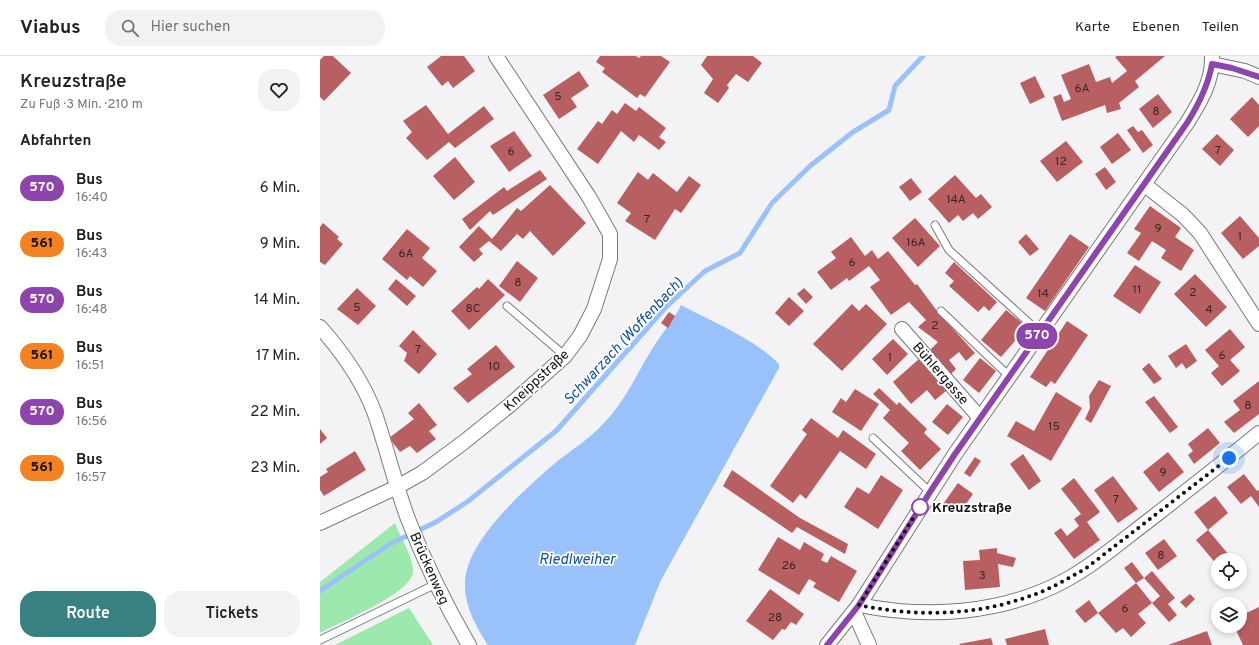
<!DOCTYPE html>
<html lang="de">
<meta charset="utf-8">
<style>
body{margin:0;font-family:Overpass,sans-serif;background:#f2f2f2;color:#222;height:100vh;display:flex;flex-direction:column;font-size:15px;white-space:nowrap}
*{box-sizing:border-box;margin:0}
p{font-size:13px;color:#767676}
.icon{flex:none;width:22px;height:22px;fill:none;stroke:currentColor;stroke-width:2;stroke-linecap:round;stroke-linejoin:round}
.map{position:relative;flex:1;overflow:hidden}
.drawer{display:flex;flex-direction:column;background:#fff;width:320px}
.drawer>*{flex:none}
.badge{padding:0 8px;border-radius:13px;font-size:14px;line-height:26px}
.controls{position:absolute;left:891px;top:497px;display:grid;gap:8px}
.controls a{display:grid;place-items:center;width:36px;height:36px;border-radius:50%;background:#fff;box-shadow:0 2px 6px #0003;font-size:20px}
.you{position:absolute;width:20px;height:20px;margin:-10px;border:3px solid #fff;border-radius:50%;background:#1a73e8;box-shadow:0 0 0 6px #1a73e833}
.map>.badge{position:absolute;translate:-50% -50%;box-shadow:0 0 0 2px #fff}
h2{padding:0 20px;font-size:15px;line-height:36px}
.round{display:grid;place-items:center;flex:none;width:42px;height:42px;border-radius:16px;background:#f2f2f2}
.head{display:flex;align-items:center;justify-content:space-between;height:68px;padding:0 20px}
h1{font-size:19px;font-weight:600;line-height:30px}
.action{display:flex;gap:8px;margin-top:auto;padding:8px 20px}
.action a{flex:1;height:46px;border-radius:16px;background:#388180;color:#fff;font-size:16px;font-weight:600;line-height:46px;text-align:center}
.action a+a{background:#f2f2f2;color:#222}
ul{padding:0;list-style:none}
li{display:flex;align-items:center;gap:12px;height:56px;padding:0 20px}
li div{flex:1}
li b{display:block;font-size:15px}
li em{font-style:normal}
li .badge{min-width:44px;font-weight:700;text-align:center}
header{display:flex;align-items:center;gap:24px;box-sizing:border-box;height:56px;padding:0 20px;background:#fff;border-bottom:1px solid #e0e0e0}
header strong{font-size:19px}
nav{display:flex;gap:22px;margin-inline-start:auto;font-size:14px}
.search{width:280px;height:36px;background:#f2f2f2;display:flex;align-items:center;gap:10px;box-sizing:border-box;padding:0 14px;border-radius:16px;color:#767676;font-size:15px}
main{display:flex;flex:1;min-height:0}
.map>svg:first-child{display:block}
.green{fill:#9de8ad}
.water{fill:#99c1fa}
.lines{fill:none;stroke-linecap:round;stroke-linejoin:round}
.stream{stroke:#99c1fa;stroke-width:5}
.building{fill:#b86061}
.service-casing{stroke:#7a7a7c;stroke-width:9}
.minor-casing{stroke:#7a7a7c;stroke-width:16}
.service{stroke:#fff;stroke-width:7}
.minor{stroke:#fff;stroke-width:14}
.line-casing{stroke:#fff;stroke-width:9}
.line{stroke:#8e44ad;stroke-width:6}
.walk{stroke:#111112;stroke-width:4;stroke-dasharray:0 7.2}
.stop-dot{fill:#fff;stroke:#8e44ad;stroke-width:2}
.labels{text-anchor:middle;stroke-width:3.5;stroke-linejoin:round;paint-order:stroke}
.number-label{font-size:12px;fill:#3b2526}
.street-label{font-size:14px;fill:#111112;stroke:#fff}
.stop-label{font-size:14px;font-weight:bold;fill:#111112;stroke:#fff;text-anchor:start}
.water-label{font-size:15px;font-style:italic;fill:#0f4fa0;stroke:#fff}
</style>
<header>
<strong>Viabus</strong>
<div class="search"><svg class="icon" aria-label="search" viewBox="0 0 24 24"><circle cx="10" cy="10" r="6"/><path d="M15 15l6 6"/></svg>Hier suchen</div>
<nav><a>Karte</a><a>Ebenen</a><a>Teilen</a></nav>
</header>
<main>
<section class="drawer">
<div class="head"><div><h1>Kreuzstraße</h1><p>Zu Fuß · 3 Min. · 210 m</p></div><a class="round"><svg class="icon" aria-label="heart" viewBox="0 0 24 24"><path d="M12 20l-8-8c-3-5 5-10 8-4 3-6 11-1 8 4z"/></svg></a></div>
<h2>Abfahrten</h2>
<ul>
<li><span class="badge" style="background:#8e44ad;color:#fff">570</span><div><b>Bus</b><p>16:40</p></div><em>6 Min.</em></li>
<li><span class="badge" style="background:#f58220;color:#111">561</span><div><b>Bus</b><p>16:43</p></div><em>9 Min.</em></li>
<li><span class="badge" style="background:#8e44ad;color:#fff">570</span><div><b>Bus</b><p>16:48</p></div><em>14 Min.</em></li>
<li><span class="badge" style="background:#f58220;color:#111">561</span><div><b>Bus</b><p>16:51</p></div><em>17 Min.</em></li>
<li><span class="badge" style="background:#8e44ad;color:#fff">570</span><div><b>Bus</b><p>16:56</p></div><em>22 Min.</em></li>
<li><span class="badge" style="background:#f58220;color:#111">561</span><div><b>Bus</b><p>16:57</p></div><em>23 Min.</em></li>
</ul>
<div class="action"><a>Route</a><a>Tickets</a></div>
</section>
<div class="map">
<svg width="939" height="589" viewBox="0 0 939 589">
<rect width="100%" height="100%" fill="#f3f3f5"/>
<g class="green">
<path d="M75 467C80 480 94 503 93 516 92 537 19 567 0 577V526Z"/>
<path d="M89 552 113 589H15Z"/>
</g>
<path class="water" d="M361 249C392 266 435 283 459 308V312L341 524 315 589H168C156 571 144 549 145 527 146 485 203 435 234 408 251 394 270 383 285 366 306 344 318 315 334 290 343 276 354 264 361 249Z"/>
<g class="lines">
<path class="stream" d="M0 535 70 488 116 466 147 446 236 375 346 251 385 215 420 197 452 147 490 110 533 76 569 54 575 30 603 0"/>
</g>
<g class="building">
<path d="M4 0H13L31 17 4 45 0 41V4Z"/>
<path d="M121 0H144L155 15 133 32 128 25 122 30 107 11Z"/>
<path d="M280 0H316L319 2 321 0H341L350 6 325 41 320 38 317 42 282 16 285 12 276 6Z"/>
<path d="M387 0H433L442 7 428 26 416 18 407 29 409 32 398 47 384 37 393 23 381 9Z"/>
<path d="M797 0H845L815 25 819 31 799 47 801 53 787 57 785 49 742 65 733 41 741 38 744 46 751 43 741 19 769 8 776 26 790 21 792 27 807 15 795 1Z"/>
<path d="M259 15 269 30 251 42 257 51 239 63 223 39Z"/>
<path d="M715 20 725 41 710 48 700 27Z"/>
<path d="M838 38 852 56 833 72 819 53Z"/>
<path d="M932 41 939 49V70L928 81 910 63Z"/>
<path d="M305 47 316 55 319 51 346 72 339 81 346 86 339 94 319 79 314 86 301 75 278 108 257 93 278 65 282 68 292 54 297 58Z"/>
<path d="M106 49 128 78 164 50 174 63 135 92 129 86 107 104 86 82 92 76 83 65Z"/>
<path d="M813 70 818 76 822 74 833 89 823 97 807 74Z"/>
<path d="M194 75 212 100 189 116 170 90Z"/>
<path d="M798 77 811 94 792 108 780 91Z"/>
<path d="M897 78 914 94 900 110 882 93Z"/>
<path d="M746 85 763 106 737 126 720 105Z"/>
<path d="M135 101 155 126 134 144 113 120Z"/>
<path d="M785 111 796 126 786 134 775 118Z"/>
<path d="M220 114 227 123 173 159 170 155 150 174 142 163 184 131 187 135Z"/>
<path d="M318 116 328 124 333 117 357 136 369 120 381 129 361 157 355 153 335 184 305 165 311 157 297 147Z"/>
<path d="M635 119 656 142 661 138 672 151 658 163 653 157 643 165 638 159 629 167 608 143Z"/>
<path d="M591 122 602 136 590 145 579 131Z"/>
<path d="M230 129 266 167 233 200 210 175 203 183 197 178 181 195 169 185 159 193 163 198 154 206 139 191 159 170 172 183 197 152 201 155Z"/>
<path d="M830 150 861 172 855 181 874 194 861 215 841 202 846 194 832 185 819 205 807 197 821 177 814 173Z"/>
<path d="M920 160 939 182V190L923 203 901 177Z"/>
<path d="M595 162 620 190 598 211 572 182Z"/>
<path d="M3 167 19 181 17 183 23 188 5 209 0 206V171Z"/>
<path d="M87 173 110 192 102 202 117 215 103 231 90 220 87 224 62 203Z"/>
<path d="M706 178 719 193 710 200 698 186Z"/>
<path d="M750 178 769 191 725 255 706 242Z"/>
<path d="M531 181 545 200 552 194 558 203 568 195 595 229 597 228 617 255 655 297 646 305 639 296 629 304 636 313 628 321 610 294 618 286 598 271 606 264 589 246 571 259 550 231 560 224 549 210 529 225 527 222 511 234 497 216 516 202 511 196Z"/>
<path d="M197 205 218 222 200 246 179 230Z"/>
<path d="M634 206 677 246 669 255 664 250 658 256 629 230 634 225 625 217Z"/>
<path d="M815 209 841 226 820 258 793 240Z"/>
<path d="M875 218 907 251 886 271 854 238Z"/>
<path d="M76 223 96 240 87 250 68 233Z"/>
<path d="M168 223 185 239 149 274 131 255 157 231 159 233Z"/>
<path d="M37 232 56 250 38 269 17 253Z"/>
<path d="M484 232 493 241 486 248 477 238Z"/>
<path d="M469 241 484 255 469 270 455 257Z"/>
<path d="M532 248 539 255 546 248 567 268 522 315 493 288Z"/>
<path d="M686 254 707 271 681 301 661 284Z"/>
<path d="M349 256 355 260 348 272 341 267Z"/>
<path d="M747 265 768 279 735 328 731 325 726 331 710 321Z"/>
<path d="M910 273 925 291 910 304 920 315 902 330 891 317 899 310 885 294Z"/>
<path d="M93 274 117 298 99 318 84 305 87 297 79 290Z"/>
<path d="M573 283 588 298 567 319 552 303Z"/>
<path d="M866 288 877 305 866 313 862 307 856 312 848 300Z"/>
<path d="M176 289 195 311 148 347 133 332 152 318 147 313Z"/>
<path d="M660 302 676 315 659 337 643 324Z"/>
<path d="M599 303 626 335 615 344 607 334 591 348 573 326Z"/>
<path d="M829 307 842 323 834 328 822 313Z"/>
<path d="M779 324 791 330 771 367 765 363 770 352 769 340Z"/>
<path d="M939 325V358L914 377 904 366 920 354 913 345Z"/>
<path d="M559 332 577 349 579 346 607 373 604 377 621 393 600 414 581 395 589 387 563 362 570 354 553 338Z"/>
<path d="M535 333 559 348 541 375 512 356 521 342 526 346Z"/>
<path d="M736 336 762 352 731 405 687 380 696 365 714 375Z"/>
<path d="M834 340 858 371 850 377 825 346Z"/>
<path d="M99 347 117 369 109 375 116 383 97 397 90 390 80 396 69 382 94 363 88 357Z"/>
<path d="M627 348 643 361 628 379 612 366Z"/>
<path d="M491 362 518 382 523 374 556 398 546 413 520 395 486 443 480 438 473 447 450 430 487 378 482 374Z"/>
<path d="M888 372 900 387 874 408 868 399 873 395 868 388Z"/>
<path d="M0 373 7 382 0 388Z"/>
<path d="M35 395 46 414 4 440 0 434V421L8 416 6 413Z"/>
<path d="M848 396 864 416 839 436 823 416Z"/>
<path d="M703 398 721 425 709 434 690 408Z"/>
<path d="M655 401 661 405 650 421 644 417Z"/>
<path d="M412 414 480 462 528 488 525 498 477 471 472 477 403 430Z"/>
<path d="M924 418 937 435 939 434V451L931 440 921 448 907 431Z"/>
<path d="M561 419 583 434 558 473 524 451 537 431 549 438Z"/>
<path d="M793 420 818 453 798 467 774 434Z"/>
<path d="M754 422 780 456 767 466 780 484 754 503 734 477 741 472 747 480 759 470 754 463 761 458 741 433Z"/>
<path d="M638 427 653 438 639 458 623 448Z"/>
<path d="M895 440 908 457 888 474 874 456Z"/>
<path d="M888 474 909 499 903 504H898V510L876 484Z"/>
<path d="M458 481 480 494 484 486 504 498 501 504 507 507 511 500 537 515 519 546 493 531 496 527 489 523 479 539 438 514Z"/>
<path d="M844 483 857 500 838 514 825 497Z"/>
<path d="M677 492V497L696 502 693 511 678 508 680 531 645 534 643 505 660 504 659 494Z"/>
<path d="M812 506 824 522 832 515 855 542 848 548 857 559 849 566 832 547 840 540 824 522 816 527 804 512Z"/>
<path d="M816 527 832 547 818 558 826 567 811 581 803 572 796 577 778 557Z"/>
<path d="M450 533 484 558 476 569 471 566 465 574 462 573 453 584 426 565Z"/>
<path d="M870 538 875 543 866 552 860 546Z"/>
<path d="M769 544 778 557 765 567 755 555Z"/>
<path d="M939 551V589H923L914 570H920V560Z"/>
<path d="M725 573 729 589H687L685 583Z"/>
<path d="M887 575 892 589H848Z"/>
<path d="M671 582 673 589H640L639 588Z"/>
</g>
<g class="lines">
<g class="service-casing">
<g id="service">
<path d="M615 169 629 194 719 276"/>
<path d="M187 250 245 300"/>
<path d="M621 255 689 320"/>
<path d="M553 382 610 436"/>
<path d="M0 584 116 528"/>
</g>
</g>
<g class="minor-casing">
<g id="minor">
<path d="M892 8 925 15 939 21"/>
<path d="M825 129 863 159 880 177 939 268"/>
<path d="M0 271C23 297 43 325 55 358 67 393 75 428 88 463 105 507 125 548 149 589"/>
<path d="M582 273 660 362"/>
<path d="M0 467 77 431 102 417 144 386 190 349 245 300 260 280 274 253 290 203V178L269 141 176 0"/>
<path d="M539 549C608 563 683 558 746 524 777 507 804 483 832 462 868 434 904 406 939 377"/>
<path d="M534 556 549 589"/>
<path d="M507 589 539 549 635 398 867 67C880 46 893 25 892 0"/>
</g>
</g>
<use href="#service" class="service"/>
<use href="#minor" class="minor"/>
</g>
<g class="lines">
<g class="line-casing">
<path id="line" d="M507 589 539 549 610 436 635 398 867 67C879 48 888 30 892 8L912 12 939 21"/>
</g>
<use href="#line" class="line"/>
<path class="walk" d="M600 451 539 549C595 561 656 560 710 540 729 534 747 523 765 513L909 402"/>
</g>
<circle class="stop-dot" cx="600" cy="451" r="8"/>
<g class="labels">
<g class="number-label">
<text x="762" y="36">6A</text>
<text x="238" y="44">5</text>
<text x="836" y="59">8</text>
<text x="898" y="98">7</text>
<text x="191" y="99">6</text>
<text x="741" y="109">12</text>
<text x="636" y="147">14A</text>
<text x="327" y="167">7</text>
<text x="838" y="176">9</text>
<text x="920" y="184">1</text>
<text x="596" y="190">16A</text>
<text x="86" y="201">6A</text>
<text x="532" y="210">6</text>
<text x="198" y="230">8</text>
<text x="817" y="237">11</text>
<text x="873" y="240">2</text>
<text x="723" y="241">14</text>
<text x="37" y="255">5</text>
<text x="153" y="256">8C</text>
<text x="889" y="257">4</text>
<text x="615" y="273">2</text>
<text x="98" y="297">7</text>
<text x="902" y="303">6</text>
<text x="570" y="305">1</text>
<text x="174" y="314">10</text>
<text x="928" y="353">8</text>
<text x="734" y="374">15</text>
<text x="843" y="420">9</text>
<text x="796" y="447">7</text>
<text x="841" y="503">8</text>
<text x="469" y="513">26</text>
<text x="662" y="523">3</text>
<text x="805" y="556">6</text>
<text x="455" y="565">28</text>
</g>
<g class="street-label">
<text transform="translate(621 317) rotate(49)" y="5">Bühlergasse</text>
<text transform="translate(216 324) rotate(-43)" y="5">Kneippstraße</text>
<text transform="translate(110 512) rotate(66)" y="5">Brückenweg</text>
</g>
<g class="stop-label">
<text x="612" y="456">Kreuzstraße</text>
</g>
<g class="water-label">
<text transform="translate(303 285) rotate(-47)" y="5">Schwarzach (Woffenbach)</text>
<text x="257" y="508">Riedlweiher</text>
</g>
</g>
</svg>
<div class="controls">
<a><svg class="icon" aria-label="locate" viewBox="0 0 24 24"><circle cx="12" cy="12" r="6"/><path d="M12 2v4M12 18v4M2 12h4M18 12h4"/></svg></a>
<a><svg class="icon" aria-label="layers" viewBox="0 0 24 24"><path d="M12 4l9 5-9 5-9-5zM3 14l9 5 9-5"/></svg></a>
</div>
<div class="you" style="left:909px;top:402px"></div>
<b class="badge" style="left:717px;top:280px;background:#8e44ad;color:#fff">570</b>
</div>
</main>
